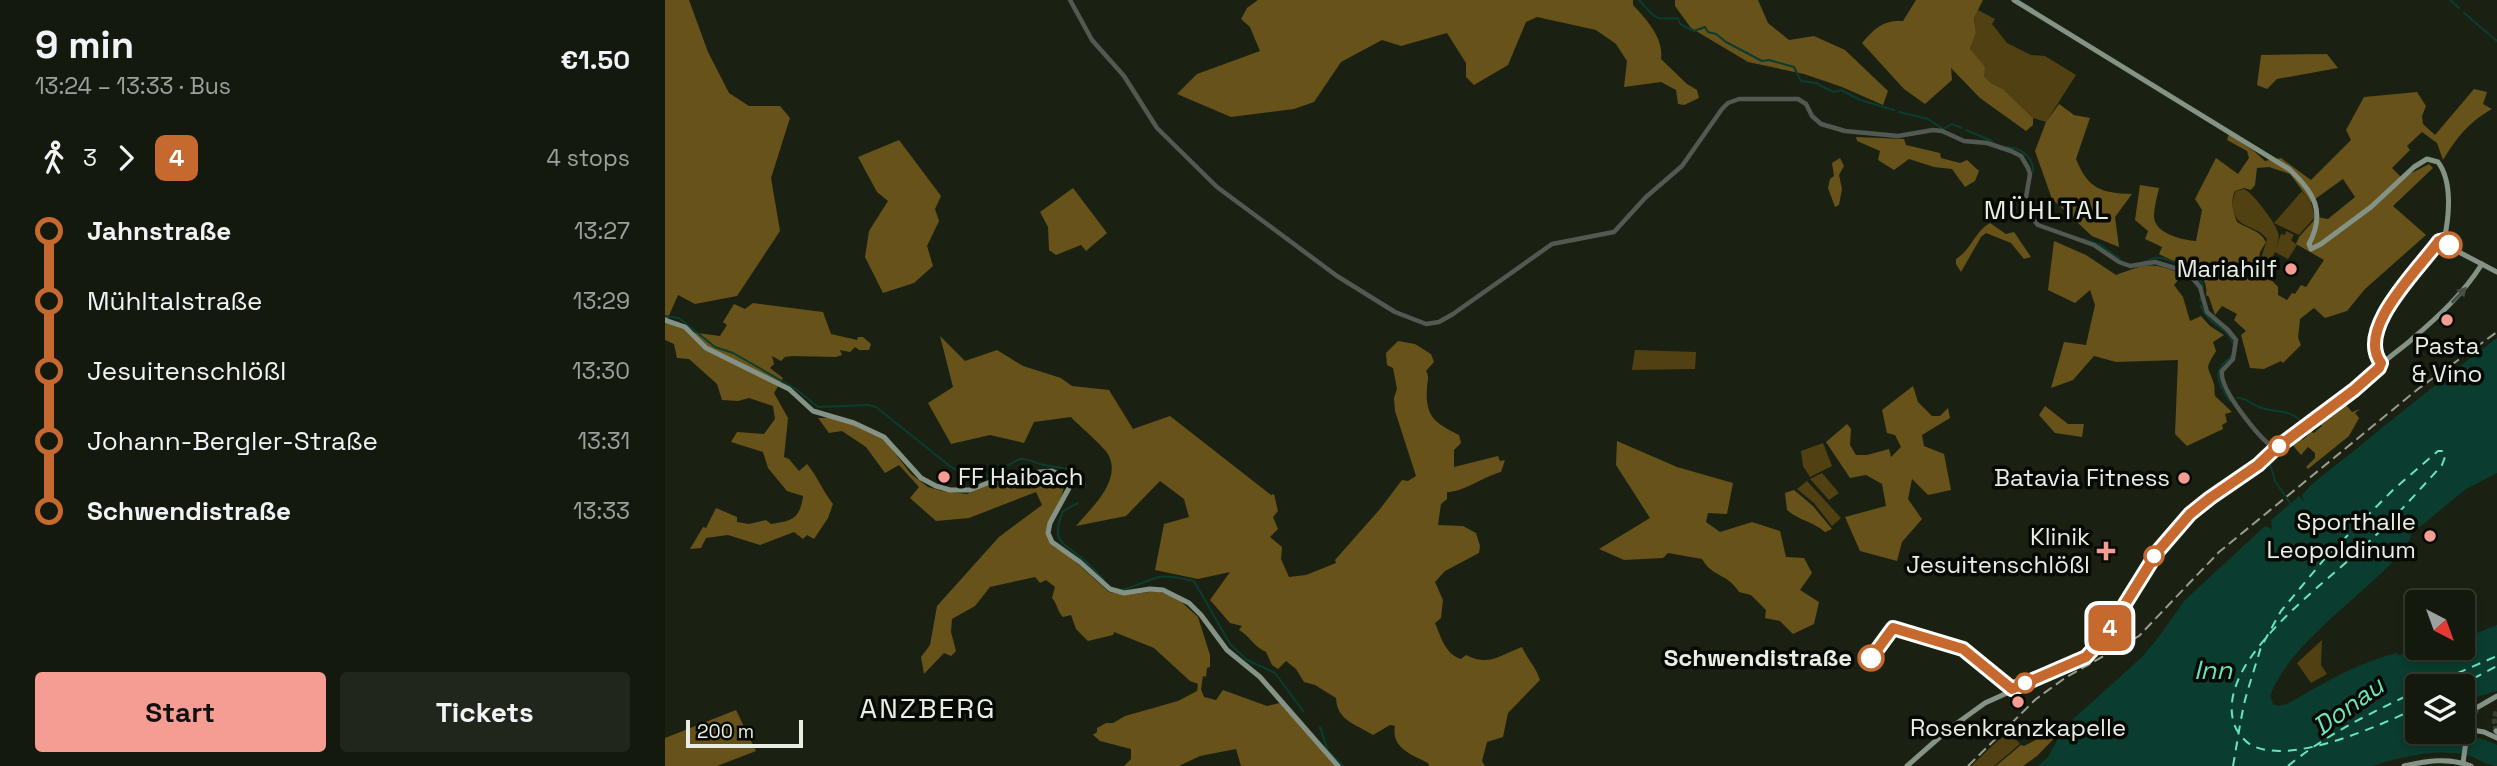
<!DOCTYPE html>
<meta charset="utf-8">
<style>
body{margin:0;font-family:"Space Grotesk",sans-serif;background:#21261c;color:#f1f3f6;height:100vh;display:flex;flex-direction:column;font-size:26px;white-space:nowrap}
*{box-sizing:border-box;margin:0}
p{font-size:23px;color:#9da09e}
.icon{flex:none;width:38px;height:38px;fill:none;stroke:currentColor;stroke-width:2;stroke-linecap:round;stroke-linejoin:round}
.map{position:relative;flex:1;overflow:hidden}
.sheet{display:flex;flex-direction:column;background:#14190e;width:665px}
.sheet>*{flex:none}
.badge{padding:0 14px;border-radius:10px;font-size:24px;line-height:46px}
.needle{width:46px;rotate:139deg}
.tools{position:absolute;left:1740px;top:590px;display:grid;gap:14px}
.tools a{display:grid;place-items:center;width:70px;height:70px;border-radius:7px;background:#14190e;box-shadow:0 4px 10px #0003,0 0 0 2px #33382e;font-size:35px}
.scale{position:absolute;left:21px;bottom:18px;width:117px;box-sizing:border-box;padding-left:7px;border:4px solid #e9eee4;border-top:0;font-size:19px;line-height:24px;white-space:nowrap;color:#e9eee4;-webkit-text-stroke:5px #070a04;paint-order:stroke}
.map>.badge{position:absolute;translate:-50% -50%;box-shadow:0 0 0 4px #fff}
.legs{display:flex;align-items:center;gap:10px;height:77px;padding:0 35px;font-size:23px}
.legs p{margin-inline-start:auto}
.summary{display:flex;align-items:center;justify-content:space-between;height:119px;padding:0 35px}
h1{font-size:38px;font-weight:600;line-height:52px}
.action{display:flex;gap:14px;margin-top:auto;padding:14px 35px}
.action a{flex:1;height:80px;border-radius:7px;background:#f59c93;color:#111;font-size:28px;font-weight:600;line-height:80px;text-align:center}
.action a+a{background:#21261c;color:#f1f3f6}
ul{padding:0 35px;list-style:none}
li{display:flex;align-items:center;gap:24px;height:70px;font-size:26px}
li i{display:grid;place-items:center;width:10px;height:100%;margin:0 9px;background:currentColor}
li i::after{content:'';width:18px;height:18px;margin:-9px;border:5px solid;border-radius:50%;background:#14190e}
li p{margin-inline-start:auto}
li:first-child i{background:linear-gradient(#0000 50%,currentColor 0)}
li:last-child i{background:linear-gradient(currentColor 50%,#0000 0)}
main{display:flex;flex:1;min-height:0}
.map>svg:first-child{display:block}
.green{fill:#514011}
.forest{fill:#67521a;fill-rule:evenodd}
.water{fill:#0a3d2f}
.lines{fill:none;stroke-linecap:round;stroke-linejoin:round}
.stream{stroke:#0a3d2f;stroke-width:2}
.ferry{stroke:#67e6be;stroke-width:2;stroke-dasharray:9 7;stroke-linecap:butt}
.major-tunnel{stroke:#394032;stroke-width:5;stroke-dasharray:5 2.5;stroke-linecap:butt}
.minor{stroke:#525953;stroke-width:4.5}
.major{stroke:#859387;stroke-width:5}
.rail{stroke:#979d91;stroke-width:2;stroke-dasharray:10 5;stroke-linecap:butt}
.oneway{fill:#464e46}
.line-1-casing{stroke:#fff;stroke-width:16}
.line-1{stroke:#c6692e;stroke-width:10}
.stop-1-dot{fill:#fff;stroke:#c6692e;stroke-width:3.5}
.poi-dot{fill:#f59c93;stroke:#070a04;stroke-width:2.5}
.labels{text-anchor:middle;stroke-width:7;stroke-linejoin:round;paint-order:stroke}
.poi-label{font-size:24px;fill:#e9eee4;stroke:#070a04;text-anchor:end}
.stop-label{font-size:24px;font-weight:bold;fill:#e9eee4;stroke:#070a04;text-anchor:end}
.neighbourhood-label{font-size:26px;letter-spacing:2px;fill:#e9eee4;stroke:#070a04}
.water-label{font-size:26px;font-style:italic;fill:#67e6be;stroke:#070a04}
.quarter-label{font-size:28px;letter-spacing:2px;fill:#e9eee4;stroke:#070a04}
</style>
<main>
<section class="sheet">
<div class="summary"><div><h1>9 min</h1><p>13:24 – 13:33 · Bus</p></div><b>€1.50</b></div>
<div class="legs"><svg class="icon" aria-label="walk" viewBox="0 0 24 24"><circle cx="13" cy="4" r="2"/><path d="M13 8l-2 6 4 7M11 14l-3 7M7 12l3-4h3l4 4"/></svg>3<svg class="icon" aria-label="forward" viewBox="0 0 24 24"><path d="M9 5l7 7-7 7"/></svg><b class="badge" style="background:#c6692e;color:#fff">4</b><p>4 stops</p></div>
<ul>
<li><i style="color:#c6692e"></i><b>Jahnstraße</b><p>13:27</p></li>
<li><i style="color:#c6692e"></i><span>Mühltalstraße</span><p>13:29</p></li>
<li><i style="color:#c6692e"></i><span>Jesuitenschlößl</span><p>13:30</p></li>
<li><i style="color:#c6692e"></i><span>Johann-Bergler-Straße</span><p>13:31</p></li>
<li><i style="color:#c6692e"></i><b>Schwendistraße</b><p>13:33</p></li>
</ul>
<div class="action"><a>Start</a><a>Tickets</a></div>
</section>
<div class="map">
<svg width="1832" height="766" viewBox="0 0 1832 766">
<rect width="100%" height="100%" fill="#1a2112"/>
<g class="green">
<path d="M1313 10 1330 19 1327 24 1342 43 1366 55 1380 56 1411 75 1381 122 1368 118 1338 89 1326 83 1319 76 1305 49 1311 33 1309 18Z"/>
<path d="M1579 189C1587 192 1611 223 1613 233 1615 238 1612 244 1611 249L1616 234 1620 235 1621 231 1629 235 1626 240 1632 245 1623 259 1610 252 1602 269 1603 275 1595 262 1602 239C1591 224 1572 230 1568 209 1567 201 1568 198 1571 191Z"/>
<path d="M1637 191 1646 202 1650 217 1634 235 1609 223Z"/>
<path d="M970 350 1031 352 1030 369 967 370Z"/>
<path d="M1158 443 1167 466 1145 477 1138 466 1136 451Z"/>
<path d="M1157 473 1174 493 1164 500 1145 479Z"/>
<path d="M1142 481 1176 518 1167 526 1149 503 1132 489Z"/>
<path d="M1657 640 1656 665 1662 674 1646 683 1632 663Z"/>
<path d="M1343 731 1355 744 1329 766H1306Z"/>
</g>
<g class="forest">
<path d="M0 0H24L43 52 64 93 84 106H115L125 118 106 178 115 231 72 296 30 304 13 295 2 320 25 332 55 336 62 325 58 322 69 304 80 309 88 303 158 312 166 334 192 340 193 337H198L206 344 204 350H194L190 347 185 352 175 350 177 355 171 357 127 356 120 357 116 361 107 356 109 364 105 368 118 378 109 393 123 418 119 457 124 459 134 471 142 464C153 477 157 490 168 504L163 518 149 539 142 535 138 539 129 532 95 545 63 535 41 538 36 548 25 549 38 527 41 528 51 508 72 517V522L84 524 101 520 106 524C128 521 135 518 138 496L122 491 103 468 98 452 66 442 72 432 99 434 110 419 108 406 84 398 73 401 57 400 52 384 24 359 12 358 9 344 0 340Z"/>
<path d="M593 0H968V5C981 19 999 38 996 59L1022 84 1032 90 1034 98 1019 105 1013 104 1011 90 996 82 959 87 962 61 951 44 931 30 872 17 861 22 843 65 809 85 801 77V63L782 33 736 46 717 40 676 62 649 102 629 109 566 117 512 94 532 74 595 51 585 27 576 19 582 8Z"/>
<path d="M1010 0H1093L1103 23 1124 40 1149 36 1180 50 1223 91 1218 105 1177 87 1139 74 1083 62 1026 28 1010 6Z"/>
<path d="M1251 0H1318L1309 18 1311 33 1305 49 1320 67 1319 76 1326 83 1338 89 1368 118V125L1361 131 1315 98 1286 68 1287 80 1260 104 1239 89 1197 43C1210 28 1218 20 1238 21Z"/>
<path d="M1662 54 1673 68 1612 79 1602 89 1592 85 1596 55Z"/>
<path d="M1809 89 1822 92 1818 104 1827 109C1804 122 1792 137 1778 160L1772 143 1757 132 1742 146 1745 150 1727 168 1737 178 1764 164 1768 168 1728 206 1761 235 1700 289 1682 311 1660 318 1649 308 1635 319 1633 338 1636 345 1618 363 1616 361 1599 369 1585 368 1576 335 1581 331 1569 320 1572 314 1557 306 1550 315 1544 297 1541 295C1545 268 1513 265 1494 254L1497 247 1480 239 1483 231 1470 220 1475 185 1494 188C1492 197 1489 208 1489 217 1490 234 1518 240 1531 241L1537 210 1530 199 1551 158 1573 174 1584 158 1582 151 1562 140 1564 134 1590 152 1600 161 1616 158 1646 180 1686 140 1681 130 1699 97 1752 92 1761 106 1757 116 1758 124 1770 135ZM1604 167 1625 174 1646 202 1678 179 1690 197 1663 219 1652 217 1634 237 1631 244 1659 260 1641 287 1636 285 1630 294 1627 293 1622 300 1613 295V287L1593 266 1595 252 1601 242C1595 230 1583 229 1572 222 1568 211 1565 202 1570 191L1579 188 1586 190 1590 185 1592 168Z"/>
<path d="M1394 104 1409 115 1425 118 1411 159C1423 189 1436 193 1467 194L1450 217 1454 247 1427 236 1387 199 1370 151 1381 122Z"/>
<path d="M1191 137 1239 139 1241 145 1275 153 1276 158 1295 163 1302 160 1314 171 1310 181 1300 187 1287 169 1269 167 1244 159 1229 170 1213 160 1215 151 1192 141Z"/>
<path d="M234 140 276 196 270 209 274 221 262 246 268 266 249 283 218 293 200 257 204 231 223 201 212 192 193 157Z"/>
<path d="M1175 158 1179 166 1174 175 1177 189 1174 205 1170 207 1163 188 1165 179 1169 176 1167 163Z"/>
<path d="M408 188 442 233 421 251 416 245 391 255 384 250 383 227 375 212Z"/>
<path d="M1325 223 1341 234 1349 232 1366 257 1359 259 1346 243 1321 233 1316 237 1296 272 1291 264V259C1307 249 1310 231 1325 223Z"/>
<path d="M1389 241 1421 255 1451 275C1483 263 1486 262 1518 274L1509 285 1518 297 1525 321 1536 316 1545 326 1559 335 1548 342 1551 351C1539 371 1543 365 1549 384 1550 388 1549 392 1550 396L1567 412 1560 414 1562 422 1557 425 1558 429 1522 446 1510 434 1513 360 1451 362 1429 356 1408 380 1386 388 1399 342 1421 345 1430 305 1425 290 1410 303 1383 290Z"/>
<path d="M275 336 300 361 332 350 358 366 396 378 407 386 444 390 468 429 505 416 606 495 609 494 613 511 608 517 613 529 605 537 617 547 616 559 624 577 641 575 671 563 670 560 715 509 737 480 743 481 751 476 730 411 729 398 732 389 728 368 722 365 721 353 733 341 750 344 766 354 769 362 761 371C765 378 762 381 762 388 760 417 770 423 794 435L796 443 789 450V467L833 456 835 461 840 460 836 472C820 476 796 493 782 492V499L776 504 773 525 798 526 811 533 815 546 814 553 780 571 770 582 778 600 776 618 770 623C776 637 780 654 796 659L801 655C824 667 835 655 857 647 862 659 871 667 875 680L843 713 838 737 822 742 817 761 820 766H764L763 763C746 754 726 748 730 726L725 725 708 735C691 724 672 721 671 698L650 685 639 682 631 669 621 661 613 669 607 665 601 652C589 647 585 636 574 630L577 626 565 623 545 600 565 572 533 579 490 570 499 524 524 517 519 499 495 481 461 516 411 526C426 508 456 482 444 456 441 448 413 425 406 417L369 422 359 443 325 435 286 444 263 403 288 387Z"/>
<path d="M1248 386 1253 402 1267 416H1275L1283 408 1285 418 1257 435 1259 446 1279 454 1286 490 1263 495 1247 479 1243 499 1257 519 1237 542 1232 561 1195 551 1180 517 1221 506 1217 484 1201 475 1185 478 1161 442 1182 424 1186 429 1185 445 1191 455H1202L1224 449 1226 457 1236 447 1230 435 1222 433 1217 410Z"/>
<path d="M1682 397 1685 400 1681 405 1687 412 1695 409 1690 413 1694 418 1684 436 1643 469 1641 467 1650 458V453L1643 447 1636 455 1625 442 1634 435 1638 440 1646 432 1649 433 1657 426 1652 421Z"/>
<path d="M1380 406 1403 424H1419L1417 437 1390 433 1374 415Z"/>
<path d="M153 418H166L185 423 219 439 246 474 263 487 277 491 302 494 341 478 391 475 399 482C400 500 384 514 382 536L444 592 460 595 492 591 512 598 533 617 545 655V667L542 668 541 677 538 676 536 689 539 697 551 700 558 690 602 706 615 703 671 766H576L571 749 535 756 514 766H459L466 759V749L435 741 428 735 432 732V728L441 723H448L460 716 513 701 532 691 533 684 525 681 489 648 449 632 448 635 423 641 411 629 406 615 398 617C392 611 393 605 387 598L390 587 381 580 375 583 370 577 325 587 310 606 287 619 286 632 291 651 286 656 279 653 259 674 256 657 265 645 272 606 334 537 377 505 371 492 304 518 271 521 245 498 254 487 234 465 220 473 201 447 177 431 164 433Z"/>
<path d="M952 441 1012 467 1068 483 1062 514 1043 513 1041 522 1055 532 1087 522 1115 531 1121 557 1139 558 1147 573 1135 590 1154 602 1149 624 1128 634 1115 621 1100 618 1101 610 1086 595 1074 592C1061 572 1048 578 1037 559L1003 553 998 558 959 560 934 549 985 518 951 465Z"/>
<path d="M1129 490 1148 506 1167 529 1160 532C1147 521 1135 521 1122 510L1120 493Z"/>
<path d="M71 710 91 751 52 766H0V738Z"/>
<path d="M1405 722 1372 756 1358 766H1331L1356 745 1359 746Z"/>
</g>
<path class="water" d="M1832 338V473L1801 489 1756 526 1749 529C1745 536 1743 545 1738 551 1702 593 1624 643 1605 696L1608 704 1613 706 1622 704C1658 684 1691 663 1732 653L1734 655 1761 648H1797V639L1832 625V691L1797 701V686H1752V719L1738 730V739C1770 738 1802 729 1832 745V766C1821 766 1812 757 1801 755 1770 748 1736 757 1707 766H1373L1383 757 1395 735 1401 731 1405 722 1477 657 1492 639 1520 600 1600 526 1607 529 1606 520 1634 496 1639 502 1637 495 1646 485C1708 436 1768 385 1832 338Z"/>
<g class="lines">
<g class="stream">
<path d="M974 0C991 18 987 20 1013 18L1015 24 1029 31 1040 27 1043 32 1051 34 1061 42 1097 61 1104 60 1129 67 1136 81 1151 83 1168 92 1176 90 1195 100 1229 110"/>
<path d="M1785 0 1794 8"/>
<path d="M1799 13 1832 41"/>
<path d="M1234 112 1263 119 1278 129 1287 124 1297 128"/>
<path d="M1301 130 1327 141"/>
<path d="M1342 147C1356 148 1369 157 1368 172"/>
<path d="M1418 239 1435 245 1455 259"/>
<path d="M1479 262C1482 261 1487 258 1490 258 1504 256 1539 274 1538 289"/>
<path d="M1535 301 1536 299"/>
<path d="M1536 306C1543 325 1562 327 1568 343"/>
<path d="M0 316 14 318 50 347 68 353 131 389 153 407 203 405 211 407 286 467C301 476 321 481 337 470 343 466 348 461 355 459 364 458 367 462 375 464 396 470 409 463 421 486"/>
<path d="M1572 398C1580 397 1584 403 1592 406 1610 415 1623 406 1639 424"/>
<path d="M1565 401C1559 392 1549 379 1555 369 1557 364 1563 360 1566 356"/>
<path d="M1604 461 1610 481 1625 503"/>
<path d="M413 503 398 511C385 543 398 542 419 560 426 566 432 573 439 580"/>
<path d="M456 590C470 587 482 580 494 577 505 575 518 579 529 581L565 644 582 660 610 673 638 711"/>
<path d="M655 727 663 751 678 766"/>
</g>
<g class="ferry">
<path d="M1763 686 1832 656"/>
<path d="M1794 686 1832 666"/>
<path d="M1568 766C1572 744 1575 722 1580 700 1585 682 1591 664 1596 647L1616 611 1662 556 1729 489 1773 451H1778L1780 457 1777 465C1751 494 1725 523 1696 549 1656 587 1554 659 1568 720 1570 730 1578 740 1586 745 1626 766 1713 726 1752 708"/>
<path d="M1623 766C1663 733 1706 713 1752 691"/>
</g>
<g class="major-tunnel">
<path d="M1803 726 1813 707"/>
<path d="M1831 731 1829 718 1832 709"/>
</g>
<path class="minor" d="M405 0 427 40 459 76 492 128 552 187 672 276 730 312 761 324 774 322 788 314 887 244 949 232 981 197 1017 166 1057 109 1063 103 1074 99H1133L1141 104 1147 116 1156 124 1180 131 1233 136 1268 130 1277 131 1299 141 1322 143 1346 151 1356 156 1363 168 1365 174 1359 209 1373 225 1429 245 1454 262 1465 266 1490 262 1516 270 1525 275 1535 287 1542 312 1563 330 1571 340 1568 359 1557 371C1554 389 1594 438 1610 449"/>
<g class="major">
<path d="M1349 0 1624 169C1649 192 1661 212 1644 244L1646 249 1656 244 1706 207 1749 167 1762 159 1773 162C1788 182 1784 218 1779 240"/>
<path d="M1779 240 1790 250 1832 272"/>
<path d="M0 320 20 327 41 348 124 389 148 411 189 423 219 437 256 478 271 486 285 490H305L343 475 387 471 399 476 404 488 385 523 383 533 387 542 415 562 445 589 459 593 485 589 498 590 524 603 536 615 562 650 595 677 673 766"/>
<path d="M1716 363C1705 348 1710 332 1717 317L1775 241 1779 240"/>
<path d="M1813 707 1832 696"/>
<path d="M1802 729 1819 732 1832 738"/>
<path d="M1831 731 1832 732"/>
<path d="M1798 763 1803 726"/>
<path d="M1242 766 1284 729 1320 703 1421 657 1440 636 1485 562 1517 522 1538 502 1593 465 1610 449 1689 390 1714 368C1717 361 1739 347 1746 340 1773 317 1798 294 1817 264"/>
<path d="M1739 766C1761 761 1784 757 1806 766"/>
</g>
<path class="rail" d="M1303 766 1371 699 1400 678 1474 636 1554 552 1753 389 1832 332"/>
</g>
<defs><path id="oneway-solid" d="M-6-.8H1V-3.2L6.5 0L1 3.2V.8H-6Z" transform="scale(1.75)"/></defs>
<use class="oneway" href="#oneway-solid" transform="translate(1794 295) rotate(-47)"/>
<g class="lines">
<g class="line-1-casing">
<path id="line-1" d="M1206 658 1228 628 1298 649 1347 689 1421 657 1440 636 1493 551 1525 514 1545 498 1593 465 1610 449 1689 390 1714 368 1716 363C1690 329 1755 268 1774 241L1779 240 1784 245"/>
</g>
<use href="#line-1" class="line-1"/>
</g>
<g class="stop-1-dot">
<circle cx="1784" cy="245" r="12"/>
<circle cx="1614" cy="446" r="9"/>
<circle cx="1489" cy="556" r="9"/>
<circle cx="1206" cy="658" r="12"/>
<circle cx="1360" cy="683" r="9"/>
</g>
<g class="poi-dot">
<circle cx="1626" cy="269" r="7"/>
<circle cx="1782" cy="320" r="7"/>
<circle cx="279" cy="477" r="7"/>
<circle cx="1519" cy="478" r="7"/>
<circle cx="1765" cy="536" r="7"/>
<path d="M1437.5 540.5h7v7h7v7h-7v7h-7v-7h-7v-7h7z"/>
<circle cx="1353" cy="702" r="7"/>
</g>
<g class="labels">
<g class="poi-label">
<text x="1612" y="277">Mariahilf</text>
<text x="1782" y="354" text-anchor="middle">Pasta<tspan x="1782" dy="28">&amp; Vino</tspan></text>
<text x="293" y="485" text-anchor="start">FF Haibach</text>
<text x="1505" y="486">Batavia Fitness</text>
<text x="1751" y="530">Sporthalle<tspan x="1751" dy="28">Leopoldinum</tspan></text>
<text x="1425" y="545">Klinik<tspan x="1425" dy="28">Jesuitenschlößl</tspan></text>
<text x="1353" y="736" text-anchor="middle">Rosenkranzkapelle</text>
</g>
<g class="stop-label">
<text x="1187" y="666">Schwendistraße</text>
</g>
<g class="neighbourhood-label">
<text x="1382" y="219">MÜHLTAL</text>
</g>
<g class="water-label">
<text x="1548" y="679">Inn</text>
<text transform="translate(1683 706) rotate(-36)" y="9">Donau</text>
</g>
<g class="quarter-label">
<text x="263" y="718">ANZBERG</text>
</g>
</g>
</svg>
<div class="tools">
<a><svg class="needle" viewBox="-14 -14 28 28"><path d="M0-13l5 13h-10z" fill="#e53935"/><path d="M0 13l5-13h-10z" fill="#9da09e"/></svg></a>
<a><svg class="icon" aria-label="layers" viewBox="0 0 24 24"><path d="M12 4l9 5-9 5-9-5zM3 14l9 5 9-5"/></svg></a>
</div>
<div class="scale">200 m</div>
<b class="badge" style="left:1445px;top:628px;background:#c6692e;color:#fff">4</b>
</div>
</main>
